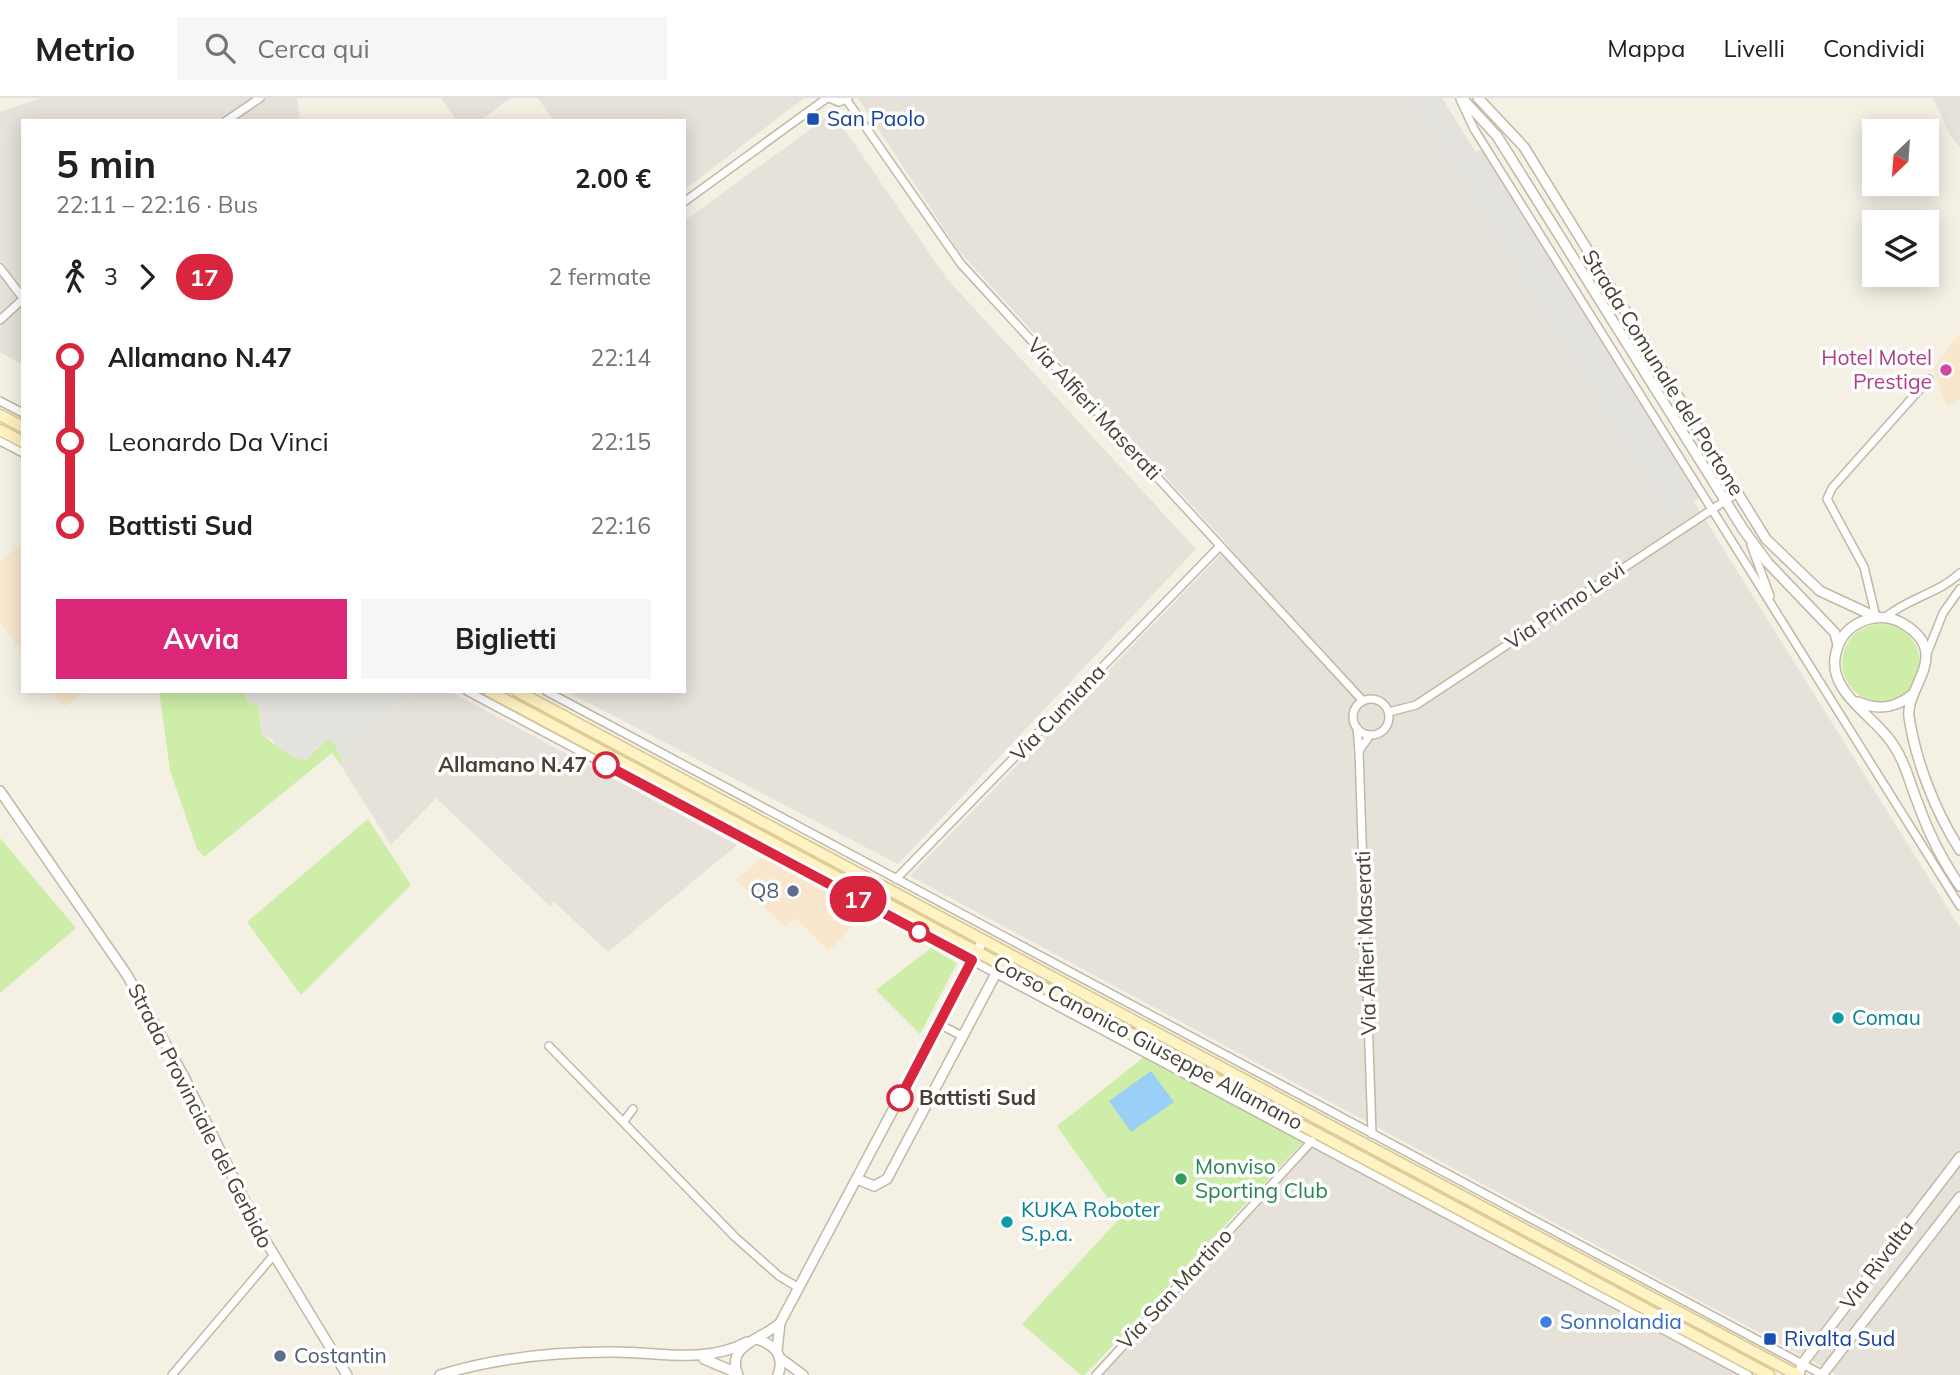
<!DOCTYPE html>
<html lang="it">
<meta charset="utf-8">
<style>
body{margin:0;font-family:Mulish,sans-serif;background:#f6f6f6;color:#202124;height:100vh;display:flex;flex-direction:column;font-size:26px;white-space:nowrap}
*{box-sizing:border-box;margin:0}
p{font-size:23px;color:#757577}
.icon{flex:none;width:38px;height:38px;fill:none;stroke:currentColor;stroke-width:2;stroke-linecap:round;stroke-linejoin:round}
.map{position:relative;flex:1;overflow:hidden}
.side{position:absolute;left:21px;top:21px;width:665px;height:574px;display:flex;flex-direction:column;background:#fff;border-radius:0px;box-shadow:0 4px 18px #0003}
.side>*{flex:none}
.badge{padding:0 14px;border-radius:23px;font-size:24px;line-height:46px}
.needle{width:46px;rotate:205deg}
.tools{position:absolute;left:1862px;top:21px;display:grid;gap:14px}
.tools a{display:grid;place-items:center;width:77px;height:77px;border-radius:0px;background:#fff;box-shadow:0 4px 18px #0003;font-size:35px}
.map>.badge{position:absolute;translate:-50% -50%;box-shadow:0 0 0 4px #fff}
.legs{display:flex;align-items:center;gap:10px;height:77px;padding:0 35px;font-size:23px}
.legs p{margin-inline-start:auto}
.head{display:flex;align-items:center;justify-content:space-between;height:119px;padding:0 35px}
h1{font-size:38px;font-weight:700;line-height:52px}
.primary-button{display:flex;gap:14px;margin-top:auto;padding:14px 35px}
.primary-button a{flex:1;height:80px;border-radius:0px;background:#db2777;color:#fff;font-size:28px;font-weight:700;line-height:80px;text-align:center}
.primary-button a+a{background:#f6f6f6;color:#202124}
ul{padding:0 35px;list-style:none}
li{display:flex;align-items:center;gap:24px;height:84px;font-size:26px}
li i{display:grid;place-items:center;width:10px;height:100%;margin:0 9px;background:currentColor}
li i::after{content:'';width:18px;height:18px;margin:-9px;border:5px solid;border-radius:50%;background:#fff}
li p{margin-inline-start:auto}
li:first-child i{background:linear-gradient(#0000 50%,currentColor 0)}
li:last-child i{background:linear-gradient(currentColor 50%,#0000 0)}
header{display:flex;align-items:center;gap:42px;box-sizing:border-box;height:98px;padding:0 35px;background:#fff;border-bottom:2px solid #e0e0e0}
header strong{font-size:33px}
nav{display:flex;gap:38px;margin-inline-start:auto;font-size:24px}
.search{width:490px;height:63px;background:#f6f6f6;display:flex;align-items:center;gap:18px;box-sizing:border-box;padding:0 24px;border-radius:0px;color:#757577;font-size:26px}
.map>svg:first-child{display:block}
.commercial{fill:#f9e7cd}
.industrial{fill:#e6e1d9}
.green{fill:#cdeda8}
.parking{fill:#e4e2dd}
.water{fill:#9acff8}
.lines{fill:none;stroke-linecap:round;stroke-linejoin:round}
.minor-casing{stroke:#c1b8a6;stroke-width:10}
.tertiary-casing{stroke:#c1b8a6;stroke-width:12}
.secondary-casing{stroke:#d9c78f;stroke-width:13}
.minor{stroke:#fff;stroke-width:7}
.tertiary{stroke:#fff;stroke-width:9}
.secondary{stroke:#fff2c3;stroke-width:10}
.line-1-casing{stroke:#fff;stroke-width:16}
.line-1{stroke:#d7263d;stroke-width:10}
.transit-dot{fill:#1a4fb4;stroke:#fff;stroke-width:2.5}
.hotel-dot{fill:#d1479c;stroke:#fff;stroke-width:2.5}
.stop-1-dot{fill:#fff;stroke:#d7263d;stroke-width:3.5}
.service-dot{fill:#5c6f8a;stroke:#fff;stroke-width:2.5}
.culture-dot{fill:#0f9aa8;stroke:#fff;stroke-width:2.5}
.leisure-dot{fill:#2e9e5b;stroke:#fff;stroke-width:2.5}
.shop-dot{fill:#3f7fe0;stroke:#fff;stroke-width:2.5}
.labels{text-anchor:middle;stroke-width:7;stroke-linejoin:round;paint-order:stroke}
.transit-label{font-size:21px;fill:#164399;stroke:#fff;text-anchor:start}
.hotel-label{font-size:21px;fill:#b23c85;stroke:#fff;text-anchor:end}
.street-label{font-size:21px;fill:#474033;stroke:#fff}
.stop-label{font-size:21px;font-weight:bold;fill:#474033;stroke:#fff;text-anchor:end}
.service-label{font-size:21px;fill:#4e5e75;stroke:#fff;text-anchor:end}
.culture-label{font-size:21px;fill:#0d838f;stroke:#fff;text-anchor:start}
.leisure-label{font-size:21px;fill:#27864d;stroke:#fff;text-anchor:start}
.shop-label{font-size:21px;fill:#366cbe;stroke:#fff;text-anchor:start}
</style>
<header>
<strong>Metrio</strong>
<div class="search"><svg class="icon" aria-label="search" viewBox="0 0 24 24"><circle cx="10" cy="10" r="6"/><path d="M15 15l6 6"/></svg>Cerca qui</div>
<nav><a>Mappa</a><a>Livelli</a><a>Condividi</a></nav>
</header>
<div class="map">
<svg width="1960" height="1277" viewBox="0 0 1960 1277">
<rect width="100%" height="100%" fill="#f4f0e4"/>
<g class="commercial">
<path d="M1960 235V301L1947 308 1933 271Z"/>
<path d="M23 446V555L0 524V463Z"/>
<path d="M51 593H85L64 609Z"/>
<path d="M762 760 865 815 829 853 795 820 785 829 736 782Z"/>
</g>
<g class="industrial">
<path d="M41 0H297L300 23H23V267L0 254V14Z"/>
<path d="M441 0H510L480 23H457Z"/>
<path d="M538 0H804L684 92V23H554Z"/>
<path d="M858 0H1442L1960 830V1277H1838L910 778 1229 448 958 152Z"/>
<path d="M1933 0H1960V50L1950 37Z"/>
<path d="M833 15 947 181 1196 451 898 766 566 593H684V123Z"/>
<path d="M416 593H449L737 747 608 854 554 804 550 808 436 700 391 747 340 666Z"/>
<path d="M1312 1043 1748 1277H1096Z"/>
</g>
<g class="green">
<circle cx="1881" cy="565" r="39"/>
<path d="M159 593H244L247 603 259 608 261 635C273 646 288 657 304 662L328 641 333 643 343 663 340 666 332 655 204 759 197 751 170 672Z"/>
<path d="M368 721 411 787 301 897 247 824Z"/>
<path d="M0 740 76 830 0 895Z"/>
<path d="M931 850 957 865 920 936 876 892Z"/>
<path d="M1144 959 1303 1044 1085 1277H1081L1022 1226 1121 1119 1057 1028Z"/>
</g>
<g class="parking">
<path d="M1406 0H1437L1472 56 1482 51 1699 400 1667 422Z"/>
<path d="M244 593H416L343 663 333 643 329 641 316 650 309 661 304 662 279 651 273 642 261 635 259 608 247 603Z"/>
</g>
<path class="water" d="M1151 973 1174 1004 1131 1034 1109 1003Z"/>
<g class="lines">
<g class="minor-casing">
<g id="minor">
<path d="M829 0 839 4 848 0"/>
<path d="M846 1 961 166 1363 603"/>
<path d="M1460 1 1474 31 1960 808"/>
<path d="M226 23 260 0"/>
<path d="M684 104 827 0"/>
<path d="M0 170 23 200"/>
<path d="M0 222 23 201"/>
<path d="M0 303 23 315"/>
<path d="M0 343 23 355"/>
<path d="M1751 447 1770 498"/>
<path d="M1876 519 1864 469 1827 401 1832 390 1929 281"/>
<path d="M1886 519C1908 500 1938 496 1960 475"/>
<path d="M1926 558 1943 515 1960 491"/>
<path d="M467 593 1748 1277"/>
<path d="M546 593 1823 1277"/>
<circle cx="1371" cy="619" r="18"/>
<path d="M1389 614 1416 607 1737 395"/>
<path d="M1357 630 1359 653 1370 637"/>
<path d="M1359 653 1372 1036"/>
<path d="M896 781 1220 448"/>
<path d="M939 926 962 938"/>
<path d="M549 948 735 1139 779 1178 799 1190"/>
<path d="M624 1023 633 1011"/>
<path d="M172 1277 273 1158"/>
<path d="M1096 1277 1312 1043"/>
</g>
</g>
<g class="tertiary-casing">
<g id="tertiary">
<path d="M1462 0 1497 38 1743 431 1768 465 1835 535 1838 547"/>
<path d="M1478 0 1524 49 1766 441 1820 493 1876 519"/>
<path d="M1858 604C1879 613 1896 610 1913 596"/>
<path d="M0 693 127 877 183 977 259 1132 347 1277"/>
<path d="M1960 752C1935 713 1916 664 1909 619 1905 589 1954 555 1902 525 1888 517 1871 518 1857 526 1844 533 1837 546 1835 560 1830 595 1875 619 1892 645 1905 663 1909 683 1917 703 1928 734 1941 761 1960 788"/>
<path d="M857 1081 874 1088 887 1081 1001 866"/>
<path d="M757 1241C775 1247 785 1258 778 1277"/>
<path d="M777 1252 780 1225 983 842"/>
<path d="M780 1260 803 1277"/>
<path d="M704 1261 737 1275"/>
<path d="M440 1277C495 1260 554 1254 610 1254 658 1253 704 1267 747 1244"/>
<path d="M738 1277C725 1247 762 1241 779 1226"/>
<path d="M1799 1277 1802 1266 1827 1233 1960 1059"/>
<path d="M1822 1277 1960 1099"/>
</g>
</g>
<g class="secondary-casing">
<g id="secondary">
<path d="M0 317 23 329"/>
<path d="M0 332 23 344"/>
<path d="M489 593 1769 1277"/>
<path d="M517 593 1797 1277"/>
</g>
</g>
<use href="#minor" class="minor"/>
<use href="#tertiary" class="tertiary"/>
<use href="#secondary" class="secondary"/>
</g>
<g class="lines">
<g class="line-1-casing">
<path id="line-1" d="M606 667 972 862 900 1000"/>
</g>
<use href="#line-1" class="line-1"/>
</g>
<g class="transit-dot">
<rect x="806" y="14" width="14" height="14" rx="3.5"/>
<rect x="1763" y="1234" width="14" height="14" rx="3.5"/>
</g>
<circle class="hotel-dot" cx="1946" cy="272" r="7"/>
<g class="stop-1-dot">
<circle cx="606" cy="667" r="12"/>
<circle cx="919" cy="834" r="9"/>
<circle cx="900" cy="1000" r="12"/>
</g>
<g class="service-dot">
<circle cx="793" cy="793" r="7"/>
<circle cx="280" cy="1258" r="7"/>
</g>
<g class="culture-dot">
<circle cx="1838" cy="920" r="7"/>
<circle cx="1007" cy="1124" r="7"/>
</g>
<circle class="leisure-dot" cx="1181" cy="1081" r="7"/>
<circle class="shop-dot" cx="1546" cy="1224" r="7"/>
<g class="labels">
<g class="transit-label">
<text x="827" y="28">San Paolo</text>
<text x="1784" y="1248">Rivalta Sud</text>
</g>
<g class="hotel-label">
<text x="1932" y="267">Hotel Motel<tspan x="1932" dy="24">Prestige</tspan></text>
</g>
<g class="street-label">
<text transform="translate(1663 275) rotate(58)" y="7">Strada Comunale del Portone</text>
<text transform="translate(1094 311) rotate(47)" y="7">Via Alfieri Maserati</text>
<text transform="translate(1565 508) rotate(-34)" y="7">Via Primo Levi</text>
<text transform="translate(1058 615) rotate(-46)" y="7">Via Cumiana</text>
<text transform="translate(1366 845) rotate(-92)" y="7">Via Alfieri Maserati</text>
<text transform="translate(1148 945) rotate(28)" y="7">Corso Canonico Giuseppe Allamano</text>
<text transform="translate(200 1018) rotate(63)" y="7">Strada Provinciale del Gerbido</text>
<text transform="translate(1877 1167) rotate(-53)" y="7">Via Rivalta</text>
<text transform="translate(1175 1191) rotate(-47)" y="7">Via San Martino</text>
</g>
<g class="stop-label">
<text x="587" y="674">Allamano N.47</text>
<text x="919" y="1007" text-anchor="start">Battisti Sud</text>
</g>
<g class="service-label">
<text x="779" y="800">Q8</text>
<text x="294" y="1265" text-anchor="start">Costantin</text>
</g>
<g class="culture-label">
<text x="1852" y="927">Comau</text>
<text x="1021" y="1119">KUKA Roboter<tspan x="1021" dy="24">S.p.a.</tspan></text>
</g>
<g class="leisure-label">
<text x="1195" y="1076">Monviso<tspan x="1195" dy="24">Sporting Club</tspan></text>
</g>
<g class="shop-label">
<text x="1560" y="1231">Sonnolandia</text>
</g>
</g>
</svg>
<div class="tools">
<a><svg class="needle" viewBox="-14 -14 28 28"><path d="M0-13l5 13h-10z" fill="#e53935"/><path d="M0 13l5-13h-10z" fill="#757577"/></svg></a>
<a><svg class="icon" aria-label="layers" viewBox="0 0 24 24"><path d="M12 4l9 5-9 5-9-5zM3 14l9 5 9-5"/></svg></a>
</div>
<b class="badge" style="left:858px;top:801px;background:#d7263d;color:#fff">17</b>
<section class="side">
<div class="head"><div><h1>5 min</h1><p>22:11 – 22:16 · Bus</p></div><b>2.00 €</b></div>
<div class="legs"><svg class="icon" aria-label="walk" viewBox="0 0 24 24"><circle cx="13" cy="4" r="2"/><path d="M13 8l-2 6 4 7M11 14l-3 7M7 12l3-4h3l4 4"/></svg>3<svg class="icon" aria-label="forward" viewBox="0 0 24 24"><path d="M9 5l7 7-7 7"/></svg><b class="badge" style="background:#d7263d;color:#fff">17</b><p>2 fermate</p></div>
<ul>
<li><i style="color:#d7263d"></i><b>Allamano N.47</b><p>22:14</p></li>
<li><i style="color:#d7263d"></i><span>Leonardo Da Vinci</span><p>22:15</p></li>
<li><i style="color:#d7263d"></i><b>Battisti Sud</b><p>22:16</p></li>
</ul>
<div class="primary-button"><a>Avvia</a><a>Biglietti</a></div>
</section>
</div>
